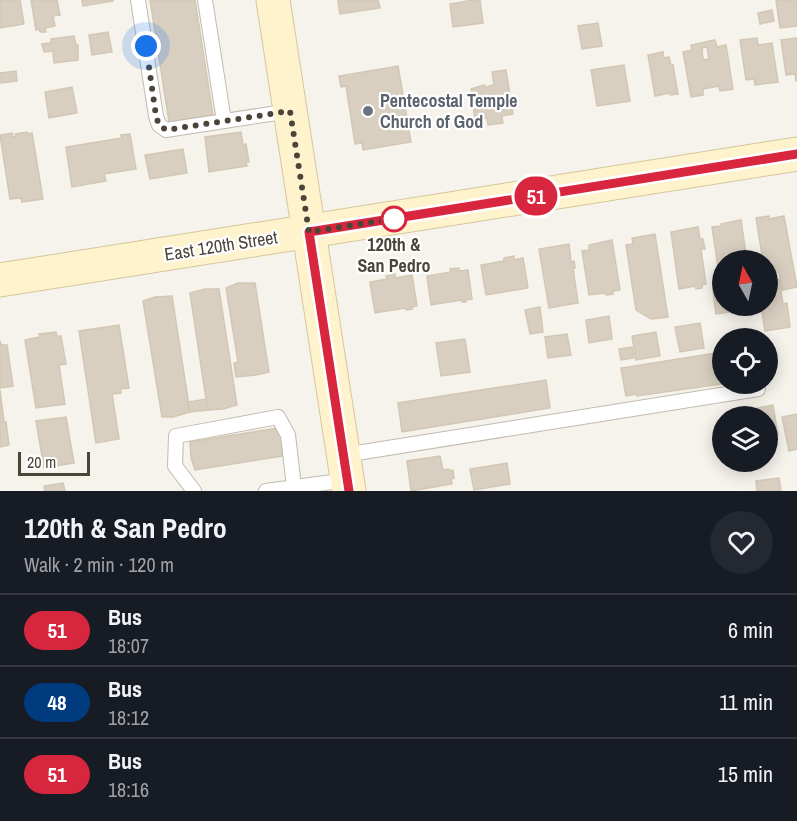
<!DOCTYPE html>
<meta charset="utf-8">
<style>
body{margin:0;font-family:"Archivo Narrow",sans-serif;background:#242831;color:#f1f3f6;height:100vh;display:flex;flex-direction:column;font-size:22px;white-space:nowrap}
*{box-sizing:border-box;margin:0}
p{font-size:20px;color:#9ea1a6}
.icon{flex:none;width:33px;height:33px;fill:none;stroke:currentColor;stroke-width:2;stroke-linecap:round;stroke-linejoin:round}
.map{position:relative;height:491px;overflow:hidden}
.sheet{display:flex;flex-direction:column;background:#171b24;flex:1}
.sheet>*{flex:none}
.badge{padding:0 12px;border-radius:20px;font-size:21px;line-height:39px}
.needle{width:39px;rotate:351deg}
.fabs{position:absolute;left:712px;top:250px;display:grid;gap:12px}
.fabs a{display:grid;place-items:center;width:66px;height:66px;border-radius:50%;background:#171b24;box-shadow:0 3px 15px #0003;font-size:30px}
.scale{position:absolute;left:18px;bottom:15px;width:72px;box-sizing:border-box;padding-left:6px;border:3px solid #4b4439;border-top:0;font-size:16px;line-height:21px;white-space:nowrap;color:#4b4439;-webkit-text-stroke:4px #fff;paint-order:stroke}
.you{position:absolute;width:30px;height:30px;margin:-15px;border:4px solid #fff;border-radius:50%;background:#1a73e8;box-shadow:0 0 0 9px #1a73e833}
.map>.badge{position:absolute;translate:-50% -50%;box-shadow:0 0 0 3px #fff}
.round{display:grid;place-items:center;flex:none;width:63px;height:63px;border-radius:32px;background:#242831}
.overview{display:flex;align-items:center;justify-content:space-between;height:102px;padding:0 24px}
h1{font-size:28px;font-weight:800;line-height:45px}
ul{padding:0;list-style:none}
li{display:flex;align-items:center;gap:18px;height:72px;padding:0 24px;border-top:2px solid #363941}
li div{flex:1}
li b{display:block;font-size:22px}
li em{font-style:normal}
li .badge{min-width:66px;font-weight:700;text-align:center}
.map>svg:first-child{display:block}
.building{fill:#d8cfc1;stroke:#d3c7b4;stroke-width:1.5;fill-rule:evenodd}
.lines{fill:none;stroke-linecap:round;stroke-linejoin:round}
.lane-casing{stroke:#c2bbae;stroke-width:16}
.secondary-casing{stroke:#d6c79b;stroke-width:35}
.lane{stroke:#fff;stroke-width:14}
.secondary{stroke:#fff3cd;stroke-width:33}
.line-casing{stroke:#fff;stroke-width:14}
.line{stroke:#d7263d;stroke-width:9}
.walk{stroke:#4b4439;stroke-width:6;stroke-dasharray:0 10.8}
.worship-dot{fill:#6b7280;stroke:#fff;stroke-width:2}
.stop-dot{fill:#fff;stroke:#d7263d;stroke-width:3}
.labels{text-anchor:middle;stroke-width:4.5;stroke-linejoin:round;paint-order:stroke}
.worship-label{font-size:18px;font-weight:bold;fill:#5b616d;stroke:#fff;text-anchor:start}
.stop-label{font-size:18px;font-weight:bold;fill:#4b4439;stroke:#fff}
.street-label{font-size:18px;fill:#4b4439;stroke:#fff}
</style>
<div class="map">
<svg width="797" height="491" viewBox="0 0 797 491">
<rect width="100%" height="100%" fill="#f6f3ec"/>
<g class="building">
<path d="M0 0H20L24 24 0 28Z"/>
<path d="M31 0H57L60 15 53 16 55 26 45 28 46 32H40L39 29 36 30Z"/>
<path d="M82 0H112L113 1 83 6Z"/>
<path d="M150 0H195L213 115 169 122Z"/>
<path d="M338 0H378L380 8 340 14Z"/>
<path d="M473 0H480L483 23 453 27 450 4Z"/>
<path d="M776 0H797V26L780 28Z"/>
<path d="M772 10 774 21 760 24 758 13Z"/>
<path d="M598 23 602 46 582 49 578 26Z"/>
<path d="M108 32 112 52 92 55 89 35Z"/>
<path d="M74 36 76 45H78V60L54 63 53 51 44 52 42 44 51 43V39Z"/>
<path d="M757 38 758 45 772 43 778 82 755 85 754 79 746 80 740 40Z"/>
<path d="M797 38V81H796L795 74 786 75 781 40Z"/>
<path d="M715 40 717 47 726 45 733 89 720 91 719 86 703 89V95L691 97 683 52 692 50 691 45ZM707 47 709 59 703 60 702 48Z"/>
<path d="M663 52 664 58 669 57 671 65H673L678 94 670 95V93L655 96 648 55Z"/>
<path d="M624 65 630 101 597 106 591 70Z"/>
<path d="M398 66 411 142 363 150 362 143 355 144 346 86 341 87 339 76Z"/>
<path d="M506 70 513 114 502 116 503 123 488 125 487 118 475 120 471 89 484 85 485 87 494 85 492 72Z"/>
<path d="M16 71 17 81 0 83V73Z"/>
<path d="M72 87 77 113 49 118 45 92Z"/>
<path d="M27 132 28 134 32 133 43 199 22 202 21 198 10 199 0 135 12 133 13 137 16 136 15 134Z"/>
<path d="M241 132 243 145 246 144 249 162H246L247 166 209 172 205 137Z"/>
<path d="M130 134 136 169 104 174 106 181 72 187 66 147 122 138 121 135Z"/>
<path d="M183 149 187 173 150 179 145 155Z"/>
<path d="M769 216V219L784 216 797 287 782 290 779 272 768 274V261H763L756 218Z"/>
<path d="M741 220 747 261H723V279L720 280 712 227 721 226V224Z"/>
<path d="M698 227 700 239H703L705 249H701L706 284 702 285V288L696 289 695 286 679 289 671 232Z"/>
<path d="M655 234 668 317 651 319 636 310 626 245 633 244 632 238Z"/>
<path d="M612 240 620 290 613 291V294L606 295 605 293 589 295 582 251 589 250V245Z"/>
<path d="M569 244 571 262 574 261 575 268H573L578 303 549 308 539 249Z"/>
<path d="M514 256V260L523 258 528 288 486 295 481 265 504 261V258Z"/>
<path d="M459 268V271L468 270 472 299 465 300 466 302H462L461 300 431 305 427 276 451 272 450 269Z"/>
<path d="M395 274V278L412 275 417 306 412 307V309L406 310 405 308 375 313 370 282 387 279 386 276Z"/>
<path d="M779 279 783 304 787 303 790 327 765 331 761 306H768V281Z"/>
<path d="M238 283H255L269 372 256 375 236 377 234 363 238 362 226 288Z"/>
<path d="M205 289H219L237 405 223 409 208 410 206 399 190 293Z"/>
<path d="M723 289V306H737V311L716 314 713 291Z"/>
<path d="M172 296 190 412 173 417H162L143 301 155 297Z"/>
<path d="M540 307 543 332 530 334 525 310Z"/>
<path d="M609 316 612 339 589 343 586 320Z"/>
<path d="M700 323 704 348 680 352 675 327Z"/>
<path d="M119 325 129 388 120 389 121 393 112 394 119 439 96 443 79 331Z"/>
<path d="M56 332 57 336H61L66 364 59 365 65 404 36 408 25 340 40 337 39 334Z"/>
<path d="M656 332 660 356 636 360 632 336Z"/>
<path d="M567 334 571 355 548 358 545 337Z"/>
<path d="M465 339 470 372 441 376 436 343Z"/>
<path d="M0 341 1 345H7L13 386 0 388Z"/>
<path d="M632 347 634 358 621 360 619 349Z"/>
<path d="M723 352V381L721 382V384L637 396V394L626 396 621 368Z"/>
<path d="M546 380 550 408 402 432 398 403Z"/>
<path d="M0 390 4 422H6L9 445 0 447Z"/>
<path d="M206 399 208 410 190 412 188 402Z"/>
<path d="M773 405 778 435 768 437V417H745L744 411Z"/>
<path d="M797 414V449L789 451 782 417Z"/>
<path d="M66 417 74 463 44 468 36 421Z"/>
<path d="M278 428 282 440V456L195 470 191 458 190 442Z"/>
<path d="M440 456 443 470 449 469 450 471 453 470 454 478 451 479 452 484 411 491 407 461Z"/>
<path d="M507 463 510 484 474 490 470 469Z"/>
<path d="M779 478 781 491H757L756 481Z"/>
<path d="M63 483 65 491H45L44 486Z"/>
</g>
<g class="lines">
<g class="lane-casing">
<g id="lane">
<path d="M138 0 156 116 159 125 166 130 290 111"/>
<path d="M205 0 224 121"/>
<path d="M344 455 758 389"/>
<path d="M194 491 175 466 176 436 278 417 288 435 294 487"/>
<path d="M266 491 347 480"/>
</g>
</g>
<g class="secondary-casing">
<g id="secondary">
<path d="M273 0 349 491"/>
<path d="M0 280 797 154"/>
</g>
</g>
<use href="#lane" class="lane"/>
<use href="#secondary" class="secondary"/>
</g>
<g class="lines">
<g class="line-casing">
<path id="line" d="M349 491 309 232 797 154"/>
</g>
<use href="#line" class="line"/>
<path class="walk" d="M146 46 156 116 159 125 166 130 290 111 309 232 399 218 394 219"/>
</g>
<circle class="worship-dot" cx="368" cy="111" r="6"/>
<circle class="stop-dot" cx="394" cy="219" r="12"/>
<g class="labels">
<g class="worship-label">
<text x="380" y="107">Pentecostal Temple<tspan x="380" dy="21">Church of God</tspan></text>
</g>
<g class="stop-label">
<text x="394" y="251">120th &amp;<tspan x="394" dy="21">San Pedro</tspan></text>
</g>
<g class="street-label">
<text transform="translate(221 246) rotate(-9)" y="6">East 120th Street</text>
</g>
</g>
</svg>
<div class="fabs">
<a><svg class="needle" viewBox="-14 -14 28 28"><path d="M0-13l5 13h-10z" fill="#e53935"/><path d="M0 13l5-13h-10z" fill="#9ea1a6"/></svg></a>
<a><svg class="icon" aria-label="locate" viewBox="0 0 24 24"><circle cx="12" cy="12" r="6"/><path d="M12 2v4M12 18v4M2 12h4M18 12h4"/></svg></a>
<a><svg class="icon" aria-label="layers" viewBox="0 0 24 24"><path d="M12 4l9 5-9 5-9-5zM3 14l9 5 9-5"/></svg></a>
</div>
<div class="scale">20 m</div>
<div class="you" style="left:146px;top:46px"></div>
<b class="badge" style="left:536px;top:196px;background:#d7263d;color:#fff">51</b>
</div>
<section class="sheet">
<div class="overview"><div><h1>120th &amp; San Pedro</h1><p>Walk · 2 min · 120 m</p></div><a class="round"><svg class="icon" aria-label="heart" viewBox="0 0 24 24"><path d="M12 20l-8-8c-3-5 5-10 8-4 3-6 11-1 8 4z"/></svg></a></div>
<ul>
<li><span class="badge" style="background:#d7263d;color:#fff">51</span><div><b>Bus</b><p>18:07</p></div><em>6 min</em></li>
<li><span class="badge" style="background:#003b80;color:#fff">48</span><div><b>Bus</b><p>18:12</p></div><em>11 min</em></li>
<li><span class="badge" style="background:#d7263d;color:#fff">51</span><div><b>Bus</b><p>18:16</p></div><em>15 min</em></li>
</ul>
</section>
